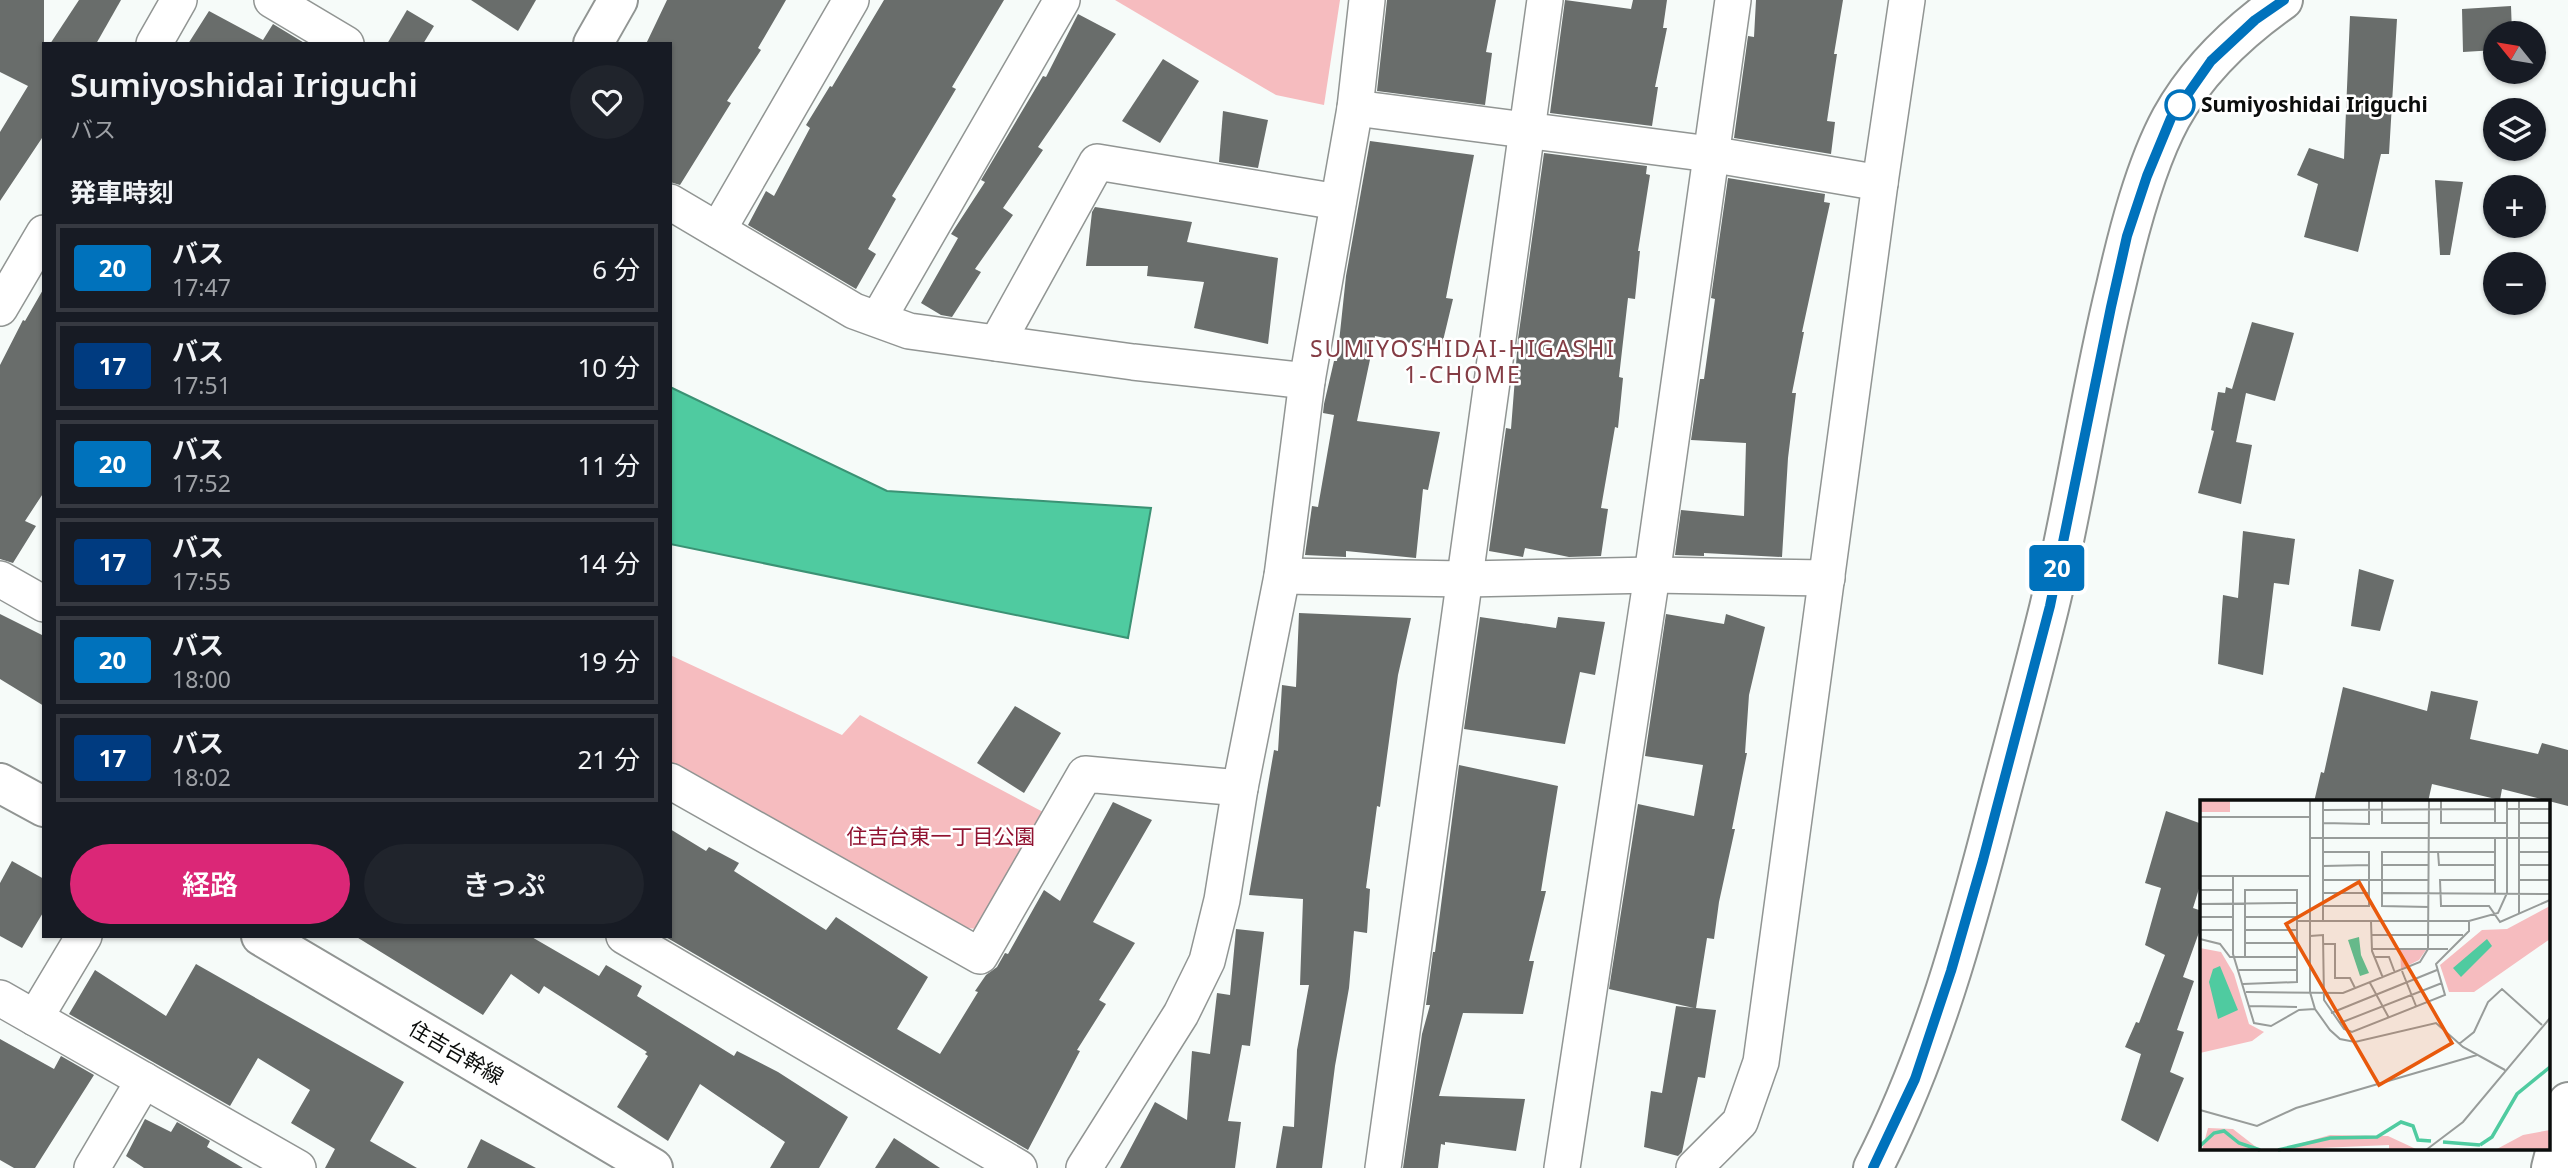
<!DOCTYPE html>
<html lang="ja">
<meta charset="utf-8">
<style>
body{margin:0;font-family:"Noto Sans","Noto Sans JP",sans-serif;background:#20242c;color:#f1f3f6;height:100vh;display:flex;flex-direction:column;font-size:26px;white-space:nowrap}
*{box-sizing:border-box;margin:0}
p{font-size:23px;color:#9ea1a6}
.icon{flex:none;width:38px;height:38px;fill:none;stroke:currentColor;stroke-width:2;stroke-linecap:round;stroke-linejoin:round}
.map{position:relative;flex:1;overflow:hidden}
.details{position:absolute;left:42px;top:42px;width:630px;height:896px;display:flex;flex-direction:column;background:#171b24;border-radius:0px;box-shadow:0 2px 5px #0004}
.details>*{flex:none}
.badge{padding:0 14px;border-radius:5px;font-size:24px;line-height:46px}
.needle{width:46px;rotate:300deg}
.tools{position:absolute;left:2483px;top:21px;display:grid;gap:14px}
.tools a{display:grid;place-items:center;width:63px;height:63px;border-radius:50%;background:#171b24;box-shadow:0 2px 5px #0004;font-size:35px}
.map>.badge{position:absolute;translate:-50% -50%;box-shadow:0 0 0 4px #fff}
h2{padding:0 28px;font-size:26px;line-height:63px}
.round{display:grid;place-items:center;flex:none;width:74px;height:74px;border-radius:37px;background:#20242c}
.head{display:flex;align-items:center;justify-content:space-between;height:119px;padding:0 28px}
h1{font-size:33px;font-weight:600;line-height:52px}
.action{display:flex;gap:14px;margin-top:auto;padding:14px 28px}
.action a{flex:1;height:80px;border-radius:42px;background:#db2777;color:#fff;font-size:28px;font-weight:600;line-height:80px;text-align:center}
.action a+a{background:#20242c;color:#f1f3f6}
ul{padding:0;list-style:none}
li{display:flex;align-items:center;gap:21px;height:88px;margin:0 14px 10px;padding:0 14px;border:4px solid #363941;border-radius:0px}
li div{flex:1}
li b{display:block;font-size:26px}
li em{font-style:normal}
li .badge{min-width:77px;font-weight:700;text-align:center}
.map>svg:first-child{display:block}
.green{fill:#f6bcbf}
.water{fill:#4fcba0;stroke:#3b9274;stroke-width:2}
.building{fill:#696d6b}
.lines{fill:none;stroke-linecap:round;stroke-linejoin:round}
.minor-casing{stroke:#919593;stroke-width:38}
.tertiary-casing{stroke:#919593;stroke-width:42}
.minor{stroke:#fff;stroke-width:35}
.tertiary{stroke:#fff;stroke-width:38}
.line-casing{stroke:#fff;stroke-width:16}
.line{stroke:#0072bc;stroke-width:10}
.stop-dot{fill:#fff;stroke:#0072bc;stroke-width:3.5}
.labels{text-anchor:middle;stroke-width:5;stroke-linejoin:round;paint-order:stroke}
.stop-label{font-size:21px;font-weight:bold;fill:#0b0d0c;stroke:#fff;text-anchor:start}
.park-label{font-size:21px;fill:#911331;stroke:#fff}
.street-label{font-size:21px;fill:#0b0d0c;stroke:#fff}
.neighbourhood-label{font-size:23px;letter-spacing:2px;fill:#843c44;stroke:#fff}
.inset-river{fill:none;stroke:#4fcba0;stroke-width:3.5}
.inset-road{fill:none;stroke:#989c9a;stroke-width:2}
.view{fill:#e8590c;fill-opacity:0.15;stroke:#e8590c;stroke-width:3.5}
.inset-edge{fill:none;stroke:#0b0d0c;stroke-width:3.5}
</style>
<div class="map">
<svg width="2568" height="1168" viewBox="0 0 2568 1168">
<rect width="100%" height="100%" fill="#f6fbf9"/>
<g class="green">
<path d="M1115 0H1340L1324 105 1276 95Z"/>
<path d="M670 655 842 735 860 715 1045 813 976 929 954 926 670 764Z"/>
</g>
<path class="water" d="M670 387 887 491 1151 508 1128 638 670 544Z"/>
<g class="building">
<path d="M0 0H44V135L0 201V132L28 86 0 72Z"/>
<path d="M79 0H121L96 44H50Z"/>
<path d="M471 0H536L518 31Z"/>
<path d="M667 0H786L758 48 761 50 727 101 731 103 680 185 670 182V44H646Z"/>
<path d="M884 0H1004L952 87 956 89 892 196 896 199 868 249 876 254 856 289 748 225 766 191 774 196 810 128 806 125 830 86 832 87Z"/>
<path d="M1387 0H1496L1486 52 1492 53 1485 105 1377 91Z"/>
<path d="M1565 0 1631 9 1633 0H1667L1663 28H1667L1655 87H1658L1652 126 1550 113Z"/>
<path d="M1756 0H1843L1834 54H1837L1827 121 1835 122 1831 154 1734 138 1748 36 1754 37Z"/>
<path d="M2511 6 2512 33H2496V50L2463 52 2462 9Z"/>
<path d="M407 10 434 26 423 44H387Z"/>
<path d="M209 11 263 40 273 24 306 44H188Z"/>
<path d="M1078 14 1116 34 1038 147 1043 150 1003 208 1013 215 975 269 981 272 952 317 941 315 921 303 958 238 951 234 985 182 981 180 1043 76 1046 77Z"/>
<path d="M2350 16 2397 19 2389 154H2381L2358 252 2304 237 2318 184 2297 175 2309 148 2344 159Z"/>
<path d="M1163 59 1199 81 1160 143 1122 121Z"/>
<path d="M1223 111 1268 120 1258 168 1219 162Z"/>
<path d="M1370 141 1474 155 1446 298 1453 299 1441 349 1375 336 1357 421 1440 432 1428 490 1423 489 1416 558 1346 551V557L1305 555 1312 506 1318 507 1334 415 1323 413 1324 404 1334 361H1337L1346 276Z"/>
<path d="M1544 153 1647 166 1646 174 1650 175 1638 251H1640L1635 299 1628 298 1619 377 1623 378 1618 428 1615 427 1601 508 1608 509 1601 556 1569 557 1525 548 1523 557 1489 551 1506 428 1511 429 1518 339Z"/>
<path d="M1728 178 1825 194 1824 202 1830 203 1802 332H1804L1792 393H1796L1788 458 1782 557 1704 553V556L1675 555 1681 510 1744 516 1746 443 1691 440 1700 379H1704L1715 299 1711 298Z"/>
<path d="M2435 180 2463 182 2450 255H2440Z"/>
<path d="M1095 207 1192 222 1187 242 1278 258 1268 344 1194 328 1204 282 1147 276 1148 266H1086L1092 212Z"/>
<path d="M44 288V492L25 521 36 526 13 563 0 559V365L23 320 25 321Z"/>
<path d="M2252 322 2294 333 2275 401 2246 393 2236 442 2252 445 2241 504 2198 493 2214 431 2211 430 2218 392 2225 393 2226 387 2232 389Z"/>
<path d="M2243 531 2295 539 2289 585 2274 583 2263 675 2218 664 2223 595 2238 598Z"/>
<path d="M2359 569 2394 580 2380 631 2351 626Z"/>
<path d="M1299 613 1411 618 1398 675 1380 807 1377 806 1366 888 1370 889 1367 933 1354 931 1349 988 1335 1066 1322 1168H1276L1283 1126 1294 1127 1297 1050 1309 985H1300L1303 899 1249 895 1274 750 1278 751 1282 685 1296 687Z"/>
<path d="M0 614 44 636V706L0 679Z"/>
<path d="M1666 614 1724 624 1726 614 1765 627 1749 695 1745 753H1747L1732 829H1735L1719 902 1714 939 1707 938 1696 1008 1716 1010 1705 1078 1698 1077 1682 1152 1678 1156 1644 1147 1651 1091 1662 1093 1676 1006 1694 1008 1609 989 1638 804 1694 816 1703 765 1645 756Z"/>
<path d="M1480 617 1556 628 1558 617 1605 622 1595 675 1580 672 1565 744 1464 729Z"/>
<path d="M2343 687 2427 711 2431 691 2478 701 2470 739 2538 754 2542 743 2568 750V806L2502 789 2500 800 2432 784 2428 802H2314L2321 772 2324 773Z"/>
<path d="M1015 706 1061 733 1024 793 977 763Z"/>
<path d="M1459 765 1558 786 1541 891H1546L1529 961H1534L1523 1014 1463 1013 1439 1096 1525 1099 1516 1151 1445 1142V1145L1441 1144 1438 1168H1403L1422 1034 1430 1005H1426L1433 952H1435Z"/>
<path d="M1113 802 1152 820 1093 922 1135 943 1099 1000 1106 1004 1077 1050 1080 1051 1028 1150 664 936H670V829L706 851 709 847 739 863 734 871 826 930 836 917 928 977 897 1029 940 1054 978 992 975 991 986 975 997 967 1005 953 1008 954 1044 890 1060 901Z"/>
<path d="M2166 811 2202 824V879L2193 908 2202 911V924L2183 977 2194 981 2177 1030 2184 1032 2170 1072 2184 1078 2158 1142 2121 1120 2141 1054 2125 1047 2136 1022 2139 1023 2165 955 2145 945 2161 888 2145 883Z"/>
<path d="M12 861 44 879V911L22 948 0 936V883Z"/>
<path d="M1236 929 1264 932 1250 1046 1242 1045 1228 1121 1241 1122 1235 1168H1120L1155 1102 1187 1120 1192 1051 1210 1054 1217 993 1230 995Z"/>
<path d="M355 936H530L599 976 606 965 642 986 637 996 734 1056 737 1051 778 1072 848 1117 819 1168H770L785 1142 700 1084 668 1141 617 1107 648 1056 645 1054 647 1052 544 986 539 994 511 974 483 1015Z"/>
<path d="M196 964 404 1082 370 1141 417 1168H325L335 1149 291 1123 310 1090 258 1058 230 1106 69 1014 95 970 166 1016Z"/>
<path d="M0 1039 54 1069 61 1056 94 1075 35 1168H14L0 1160Z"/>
<path d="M145 1119 171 1132 177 1122 210 1141 207 1147 243 1168H144L126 1156Z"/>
<path d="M894 1138 940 1168H875Z"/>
<path d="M481 1139 536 1168H467Z"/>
</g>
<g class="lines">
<g class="minor-casing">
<g id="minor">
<path d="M272 0 346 44"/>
<path d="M154 44 179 0"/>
<path d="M1355 108 1710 154 1880 183"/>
<path d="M670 202 854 311 909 331 1133 362 1307 381"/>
<path d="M718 230 851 0"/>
<path d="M0 308 44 233"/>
<path d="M878 319 1062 0"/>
<path d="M997 343 1097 162 1338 202"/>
<path d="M1282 576 1466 579 1652 575 1827 578"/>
<path d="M0 579 44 604"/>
<path d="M670 781 980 956 1085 774 1240 788"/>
<path d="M624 936 1019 1168"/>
<path d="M0 998 298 1168"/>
<path d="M35 1018 84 936"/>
<path d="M92 1168 144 1080"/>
<path d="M1084 1168 1181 1014 1207 961 1222 900 1240 788 1282 576 1307 381 1355 108 1367 0"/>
<path d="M1383 1168 1545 0"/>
<path d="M1562 1168 1652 575 1733 0"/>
<path d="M1694 1168 1740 1122 1761 1062 1880 183 1907 0"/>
</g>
</g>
<g class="tertiary-casing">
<g id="tertiary">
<path d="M593 44 618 0"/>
<path d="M0 783 44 807"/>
<path d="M261 936 653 1168"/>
<path d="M1873 1168C1932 1053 1966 928 1998 804 2015 739 2033 673 2049 608 2075 501 2090 392 2116 286 2128 233 2145 166 2171 118 2198 69 2239 31 2283 0"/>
<path d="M2551 1168 2568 1102"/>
</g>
</g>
<use href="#minor" class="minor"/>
<use href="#tertiary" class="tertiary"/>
</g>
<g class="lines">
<g class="line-casing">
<path id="line" d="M1873 1168 1915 1079 1951 971 1983 860 2050 606 2111 307 2127 236 2147 176 2171 118 2211 61 2255 20 2284 0"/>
</g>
<use href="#line" class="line"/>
</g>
<circle class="stop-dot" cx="2180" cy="105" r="14"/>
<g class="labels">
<g class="stop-label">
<text x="2201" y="112">Sumiyoshidai Iriguchi</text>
</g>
<g class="park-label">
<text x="941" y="844">住吉台東一丁目公園</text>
</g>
<g class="street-label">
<text transform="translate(456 1053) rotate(30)" y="7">住吉台幹線</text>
</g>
<g class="neighbourhood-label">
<text x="1463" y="357">SUMIYOSHIDAI-HIGASHI<tspan x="1463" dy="26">1-CHOME</tspan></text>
</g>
</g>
<g transform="translate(2200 800)">
<rect width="350" height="350" fill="#f6fbf9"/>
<path d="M0 0H30V12H0ZM350 106V139L274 192H249L240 165 282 130 307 129ZM0 148 21 152 34 174 49 224 64 232 52 241 0 253ZM200 150H226L219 160 201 169ZM8 328 33 329 60 350H2ZM350 330V350H295L323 335ZM130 335 188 336 216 349 189 350V345L77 350Z" fill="#f6bcbf"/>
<path d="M159 137 161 155 169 173 160 176 148 140ZM287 139 292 146 261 177 253 168ZM20 166 38 210 18 219 9 182 13 169Z" fill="#4fcba0"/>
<path class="inset-river" d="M243 342 280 345M280 345 292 337 317 294 350 267M0 346 14 333 24 331 39 343 60 350M78 350 130 338 177 337 201 322 213 326 218 340 231 341"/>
<path class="inset-road" d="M110 0V192L115 209 130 230 140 239 155 242 236 223 263 247 305 270M182 0V23H229M241 0V23H307M295 0V23M319 0V115M307 9H350M123 10 295 9M0 17H110M123 23 169 24V0M319 23H350M110 38H350M295 38V93M238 52 239 65H295M319 52H350M182 65H229M319 65H350M123 66 169 65M0 76H110M33 76V154L54 223 71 226 99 210 115 209M123 80H228M295 80H240L241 106H289L300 122 350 100M319 80H350M0 90H33M123 93H169M183 93 350 94M0 104 97 103M123 106H169V52H123M229 107 182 106V52H295M0 117H33M45 117H97M97 121H269L298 113 307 93V0M123 121V0M171 121 172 151 183 178M0 130H33M45 130H97M171 135H263M110 136 123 135 124 200 144 229 152 232 245 195 236 164 269 131V121M0 139 20 144 30 157H97M45 143H97M123 144H135V178H150L155 188M171 149H248M174 157H189L195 173M39 170H97M202 171 216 206M170 183 189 218M43 184 97 182V90H45V157M46 192 143 193 220 162 228 149 229 0M49 206 97 207M131 213 237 170M140 223 242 183M259 244 274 232 288 202 302 189 342 225M0 310 57 326 96 308 277 255M226 350 263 322 350 218"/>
<path class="view" d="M159 82 252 243 179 285 86 124Z"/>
<rect width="350" height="350" class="inset-edge"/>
</g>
</svg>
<div class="tools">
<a><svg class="needle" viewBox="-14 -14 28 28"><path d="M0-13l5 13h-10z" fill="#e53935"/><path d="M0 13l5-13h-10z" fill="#9ea1a6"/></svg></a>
<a><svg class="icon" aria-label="layers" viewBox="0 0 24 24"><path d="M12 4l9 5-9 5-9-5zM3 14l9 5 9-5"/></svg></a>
<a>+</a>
<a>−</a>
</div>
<b class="badge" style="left:2057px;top:568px;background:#0072bc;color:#fff">20</b>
<section class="details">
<div class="head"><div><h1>Sumiyoshidai Iriguchi</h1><p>バス</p></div><a class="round"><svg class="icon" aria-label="heart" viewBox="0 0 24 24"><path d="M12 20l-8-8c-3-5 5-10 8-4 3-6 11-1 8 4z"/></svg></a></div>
<h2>発車時刻</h2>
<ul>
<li><span class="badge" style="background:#0072bc;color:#fff">20</span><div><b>バス</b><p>17:47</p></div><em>6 分</em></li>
<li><span class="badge" style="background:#003b80;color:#fff">17</span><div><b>バス</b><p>17:51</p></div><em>10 分</em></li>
<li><span class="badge" style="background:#0072bc;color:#fff">20</span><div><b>バス</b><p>17:52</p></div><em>11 分</em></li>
<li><span class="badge" style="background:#003b80;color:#fff">17</span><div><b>バス</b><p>17:55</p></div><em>14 分</em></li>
<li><span class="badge" style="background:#0072bc;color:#fff">20</span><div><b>バス</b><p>18:00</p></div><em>19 分</em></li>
<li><span class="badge" style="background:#003b80;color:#fff">17</span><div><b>バス</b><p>18:02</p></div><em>21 分</em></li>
</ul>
<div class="action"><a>経路</a><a>きっぷ</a></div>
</section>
</div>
